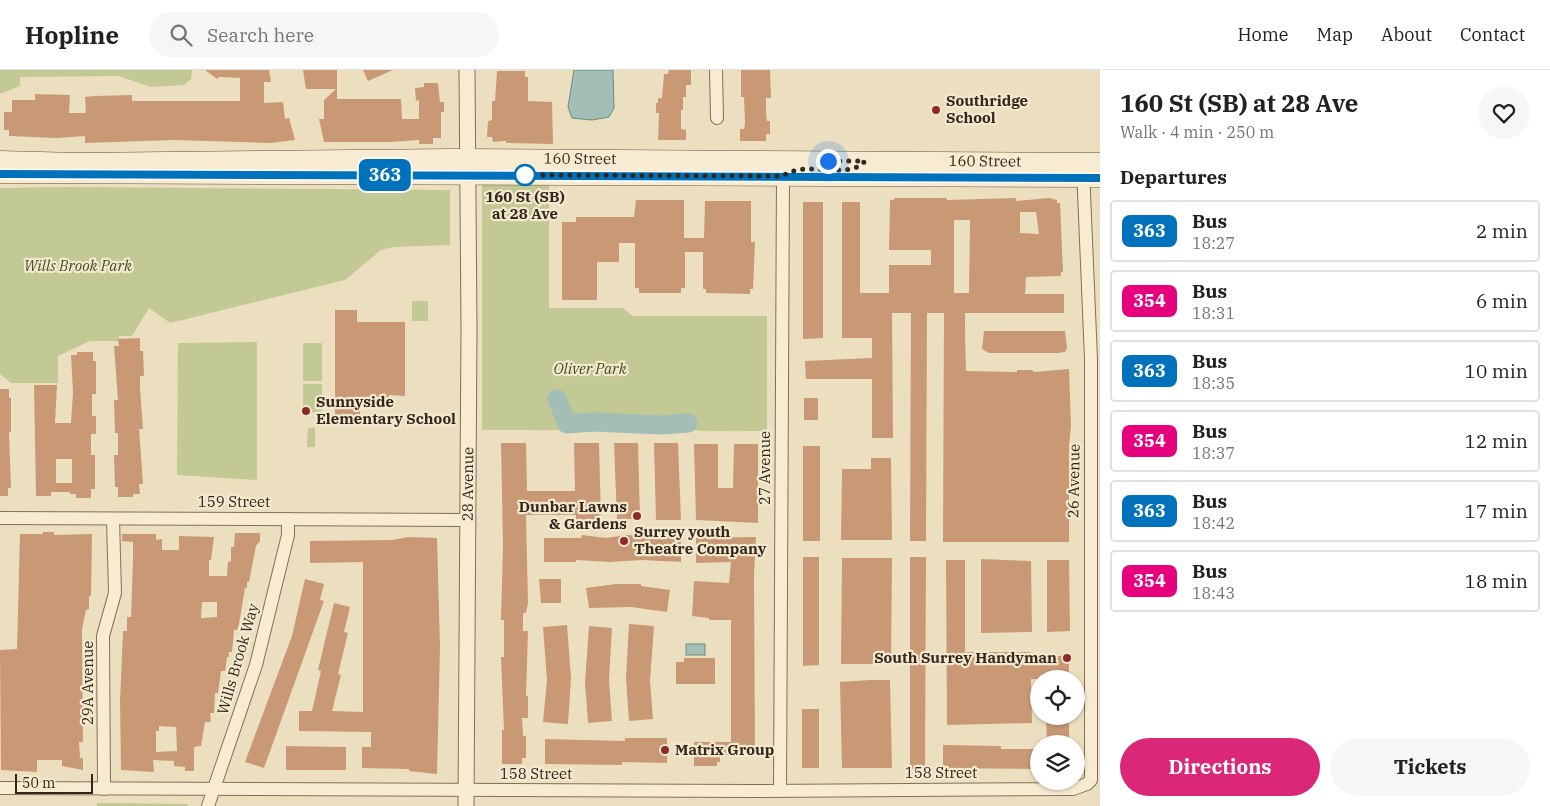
<!DOCTYPE html>
<meta charset="utf-8">
<style>
body{margin:0;font-family:"IBM Plex Serif",serif;background:#f6f6f6;color:#202124;height:100vh;display:flex;flex-direction:column;font-size:19px;white-space:nowrap}
*{box-sizing:border-box;margin:0}
p{font-size:16px;color:#757577}
.icon{flex:none;width:28px;height:28px;fill:none;stroke:currentColor;stroke-width:2;stroke-linecap:round;stroke-linejoin:round}
.map{position:relative;flex:1;overflow:hidden}
.panel{display:flex;flex-direction:column;background:#fff;width:450px}
.panel>*{flex:none}
.badge{padding:0 10px;border-radius:8px;font-size:18px;line-height:32px}
.fabs{position:absolute;left:1030px;top:600px;display:grid;gap:10px}
.fabs a{display:grid;place-items:center;width:55px;height:55px;border-radius:50%;background:#fff;box-shadow:0 1px 4px #0004;font-size:25px}
.scale{position:absolute;left:15px;bottom:12px;width:78px;box-sizing:border-box;padding-left:5px;border:2px solid #33271c;border-top:0;font-size:14px;line-height:18px;white-space:nowrap;color:#33271c;-webkit-text-stroke:4px #f3e9ce;paint-order:stroke}
.you{position:absolute;width:25px;height:25px;margin:-12px;border:4px solid #fff;border-radius:50%;background:#1a73e8;box-shadow:0 0 0 8px #1a73e833}
.map>.badge{position:absolute;translate:-50% -50%;box-shadow:0 0 0 2px #fff}
h2{padding:0 20px;font-size:19px;line-height:45px}
.round{display:grid;place-items:center;flex:none;width:52px;height:52px;border-radius:26px;background:#f6f6f6}
.summary{display:flex;align-items:center;justify-content:space-between;height:85px;padding:0 20px}
h1{font-size:24px;font-weight:700;line-height:38px}
.button{display:flex;gap:10px;margin-top:auto;padding:10px 20px}
.button a{flex:1;height:58px;border-radius:30px;background:#db2777;color:#fff;font-size:20px;font-weight:700;line-height:58px;text-align:center}
.button a+a{background:#f6f6f6;color:#202124}
ul{padding:0;list-style:none}
li{display:flex;align-items:center;gap:15px;height:62px;margin:0 10px 8px;padding:0 10px;border:2px solid #e0e0e0;border-radius:5px}
li div{flex:1}
li b{display:block;font-size:19px}
li em{font-style:normal}
li .badge{min-width:55px;font-weight:700;text-align:center}
header{display:flex;align-items:center;gap:30px;box-sizing:border-box;height:70px;padding:0 25px;background:#fff;border-bottom:1px solid #e0e0e0}
header strong{font-size:24px}
nav{display:flex;gap:28px;margin-inline-start:auto;font-size:18px}
.search{width:350px;height:45px;background:#f6f6f6;display:flex;align-items:center;gap:12px;box-sizing:border-box;padding:0 18px;border-radius:28px;color:#757577;font-size:19px}
main{display:flex;flex:1;min-height:0}
.map>svg:first-child{display:block}
.green{fill:#c2c994}
.water{fill:#a2beb6;stroke:#6a8b83}
.lines{fill:none;stroke-linecap:round;stroke-linejoin:round}
.river{stroke:#a2beb6;stroke-width:19}
.building{fill:#c99976;fill-rule:evenodd}
.minor-casing{stroke:#836f58;stroke-width:14}
.tertiary-casing{stroke:#836f58;stroke-width:17}
.secondary-casing{stroke:#65513b;stroke-width:19}
.minor{stroke:#f7ecd1;stroke-width:12}
.tertiary{stroke:#f7ecd1;stroke-width:15}
.secondary{stroke:#f7ecd1;stroke-width:18}
.line-casing{stroke:#fff;stroke-width:11}
.line{stroke:#0072bc;stroke-width:8}
.walk{stroke:#33271c;stroke-width:5;stroke-dasharray:0 9}
.poi-dot{fill:#902a2a;stroke:#f3e9ce;stroke-width:2}
.stop-dot{fill:#fff;stroke:#0072bc;stroke-width:2.5}
.labels{text-anchor:middle;stroke-width:4.5;stroke-linejoin:round;paint-order:stroke}
.poi-label{font-size:15px;font-weight:bold;fill:#33271c;stroke:#f3e9ce;text-anchor:start}
.street-label{font-size:15px;fill:#33271c;stroke:#f3e9ce}
.stop-label{font-size:15px;font-weight:bold;fill:#33271c;stroke:#f3e9ce}
.park-label{font-size:15px;font-style:italic;fill:#444f23;stroke:#f3e9ce}
</style>
<header>
<strong>Hopline</strong>
<div class="search"><svg class="icon" aria-label="search" viewBox="0 0 24 24"><circle cx="10" cy="10" r="6"/><path d="M15 15l6 6"/></svg>Search here</div>
<nav><a>Home</a><a>Map</a><a>About</a><a>Contact</a></nav>
</header>
<main>
<div class="map">
<svg width="1100" height="736" viewBox="0 0 1100 736">
<rect width="100%" height="100%" fill="#ecdfbf"/>
<g class="green">
<path d="M0 0H192L191 9 184 15 151 17 118 6 20 7V16L0 24Z"/>
<path d="M482 111H549V238H622L633 246H767V361L482 360Z"/>
<path d="M67 117 450 120V175L394 177 381 180 345 210 170 253 149 238 132 266H119V271H90L58 286V313H11L0 304V118Z"/>
<rect x="412" y="231" width="16" height="20"/>
<path d="M257 272V410L177 405 178 273Z"/>
<rect x="303" y="273" width="19" height="38"/>
<path d="M322 314V342L303 343V314Z"/>
<path d="M308 358H315V377H307Z"/>
<path d="M97 733 188 734 187 736H97Z"/>
</g>
<g class="water">
<path d="M574 0H613L614 38 609 47 592 50 572 48 568 37Z"/>
<rect x="686" y="574" width="19" height="11"/>
</g>
<g class="lines">
<path class="river" d="M557 329 567 354 592 352 662 355 688 353"/>
</g>
<g class="building">
<path d="M205 0H269L271 12H264V33L283 32 285 49 289 48 295 70 270 73 174 70 85 73V66L57 68 9 66V60H4V42H12V30H35V24L70 25 69 43H86L85 27 95 26 132 25V31H240V8L219 7 217 9Z"/>
<path d="M303 0H337V29H401L402 49H419V30L416 31 415 18 424 17V13H438L440 32H444V42H441V68H433V74H419V70L390 72H324L319 49H324V30L336 19H306Z"/>
<path d="M363 0H393L368 11Z"/>
<path d="M669 0H691V15H686V27H683V40H681V59L686 60V70H658L659 43H656V33H658V28H662L664 4H668Z"/>
<path d="M741 0H770L771 28H766V45L767 51H770V64H766V71H740V59H744L745 53 744 27H741Z"/>
<path d="M497 1H525V7H528V31L552 32 553 74 506 73V71L493 72 492 67H487L488 51 492 50V31H495Z"/>
<path d="M894 128H947V130L1016 128V131L1049 128 1057 130V133H1060L1063 202H1061V206L1026 207 1025 224H1064V243H965V262L966 301 1017 302V300H1032L1034 302 1069 299 1071 356 1069 376V472H943L944 243H927L926 471H910L911 243H892L893 368H872V309H806L805 291 872 288V268H842V132H860V223H889V195H931V180H889L890 130H894ZM1020 142H1036L1039 164 1020 163ZM954 150H970L969 223H954Z"/>
<path d="M636 130H684V168H704L705 131H751V172H755L753 219H750V224L706 223V219H703V182H685V218H681V223H639V218H635V173H619V192H597V230H562V152H576V147H634Z"/>
<path d="M803 132H823V268L803 269Z"/>
<path d="M335 240H357V252H405V326L389 325 388 336H360V356H335Z"/>
<path d="M984 261H1065L1067 278 1065 282 1058 283H989L982 279Z"/>
<path d="M140 268V281H143L144 306H140V318L143 359H139L143 414H139L140 424H133V427H118V417H115L114 385H118V363H115L114 330H118L114 276H119L118 269Z"/>
<path d="M77 282H93V291H96V324H92V346H96V364H91V385H95V419H91V428H76V424H70V422H51V426H36L34 315H57L55 353H71L73 322 71 285H77ZM56 389H72V413H56Z"/>
<path d="M0 319H9V328H11V362H9L11 418H8V426H0Z"/>
<rect x="804" y="328" width="14" height="22"/>
<path d="M501 373H526L527 421H575L574 373H599L601 450H576V445H526L528 533 526 543H523V561H528L526 626H528V648H522L523 666H526V688H522V694H502V660H504L501 587H504V550H501L503 476Z"/>
<path d="M614 373H638L640 449H617Z"/>
<path d="M654 373H678L681 450H656Z"/>
<path d="M694 374H718V418H733L734 374H758V453L696 450Z"/>
<rect x="803" y="376" width="17" height="95"/>
<path d="M871 388H891L892 470H841L842 399H871Z"/>
<path d="M43 462H54V465L92 464 91 526H89V539L86 540 82 559 83 672H79L80 688H83V700L62 696V690H37V702L1 700 0 580 17 579 20 464H43Z"/>
<path d="M235 463H260V471L256 476 249 512H247V518H245L239 554 237 560H234L232 582H229V587H227L225 601H221L218 623H215L214 643H210L211 652H205L201 676 194 677V701H185V697L174 696V691L153 690 154 702 121 700 120 631 123 561H127V547H131L133 491V472L122 471V464H156V470L162 469V480H179V466L214 467 211 490H209V506H227L228 492 231 491V477H234ZM202 532H217V547L201 548ZM159 656 176 657 177 681 156 682V661H159Z"/>
<path d="M582 465 606 468 626 465 681 467V492L642 490 609 492 576 490V492H544V468H581Z"/>
<path d="M408 467 437 468 440 577 437 704 409 701V699L362 698V677H371V662L299 661V641H312L321 601 318 600 334 533 350 537 344 562 348 563 338 604 341 605 332 641 363 642V492L310 493V471L393 470Z"/>
<path d="M756 467 754 505 755 685H720V692H717V696H694V672H731V550H709V548L692 546 694 511 729 513 731 492 696 493V468Z"/>
<path d="M803 487H819V595L803 596Z"/>
<path d="M910 487H926L925 699H910Z"/>
<path d="M842 488H892L891 594H841Z"/>
<path d="M981 489 1031 491 1032 562 981 563Z"/>
<path d="M946 490H965V582H1031V586H1069V609H1031L1032 653 947 655Z"/>
<path d="M1047 490H1069L1070 561 1047 562Z"/>
<path d="M305 509 324 514 320 530 324 531 264 698 245 692 292 566Z"/>
<path d="M539 509H561V533H541Z"/>
<path d="M616 514H641V516L670 520 667 542 631 537 589 538 586 518Z"/>
<path d="M629 554 654 556 650 611 653 649 629 651 626 608Z"/>
<path d="M567 555 571 608 568 654 543 652 547 610 543 557Z"/>
<path d="M589 556 612 558 609 610 612 651 588 653 585 612Z"/>
<path d="M684 588H715V614H676V592H684Z"/>
<path d="M870 610H890L892 698H842L840 612Z"/>
<rect x="802" y="639" width="17" height="59"/>
<path d="M1046 646H1069V671L1047 672Z"/>
<path d="M625 668H667V693L622 692V695L545 694V669L625 671Z"/>
<path d="M943 675 1001 676V679H1039V699L943 698Z"/>
<path d="M286 676 346 677V700H286Z"/>
</g>
<g class="lines">
<g class="minor-casing">
<g id="minor">
<path d="M716 0 717 48"/>
<path d="M0 448 467 450"/>
<path d="M0 718 749 721 1073 719 1087 714 1091 710V289L1083 99"/>
<path d="M104 719 103 566 115 523 113 449"/>
<path d="M780 720 783 106"/>
<path d="M208 736 256 595 288 465V449"/>
</g>
</g>
<g class="tertiary-casing">
<g id="tertiary">
<path id="s1" d="M466 736 469 258 467 0"/>
</g>
</g>
<g class="secondary-casing">
<g id="secondary">
<path id="s2" d="M0 90 78 92 451 88 1100 92"/>
<path d="M0 104 1100 108"/>
</g>
</g>
<use href="#minor" class="minor"/>
<use href="#tertiary" class="tertiary"/>
<use href="#secondary" class="secondary"/>
</g>
<g class="lines">
<g class="line-casing">
<path id="line" d="M0 104 1100 108"/>
</g>
<use href="#line" class="line"/>
<path class="walk" d="M525 105 783 106C806 89 848 111 865 91H828"/>
</g>
<g class="poi-dot">
<circle cx="936" cy="40" r="5"/>
<circle cx="306" cy="341" r="5"/>
<circle cx="637" cy="446" r="5"/>
<circle cx="624" cy="471" r="5"/>
<circle cx="1067" cy="588" r="5"/>
<circle cx="665" cy="680" r="5"/>
</g>
<circle class="stop-dot" cx="525" cy="105" r="10"/>
<g class="labels">
<g class="poi-label">
<text x="946" y="36">Southridge<tspan x="946" dy="17">School</tspan></text>
<text x="316" y="337">Sunnyside<tspan x="316" dy="17">Elementary School</tspan></text>
<text x="627" y="442" text-anchor="end">Dunbar Lawns<tspan x="627" dy="17">&amp; Gardens</tspan></text>
<text x="634" y="467">Surrey youth<tspan x="634" dy="17">Theatre Company</tspan></text>
<text x="1057" y="593" text-anchor="end">South Surrey Handyman</text>
<text x="675" y="685">Matrix Group</text>
</g>
<g class="street-label">
<text dy="5" stroke="none"><textPath href="#s2" startOffset="580">160 Street</textPath></text>
<text dy="5" stroke="none"><textPath href="#s2" startOffset="985">160 Street</textPath></text>
<text transform="translate(765 398) rotate(-90)" y="5">27 Avenue</text>
<text transform="translate(1074 411) rotate(-89)" y="5">26 Avenue</text>
<text dy="5" stroke="none"><textPath href="#s1" startOffset="322">28 Avenue</textPath></text>
<text x="234" y="437">159 Street</text>
<text transform="translate(238 589) rotate(-74)" y="5">Wills Brook Way</text>
<text transform="translate(88 613) rotate(-90)" y="5">29A Avenue</text>
<text x="941" y="708">158 Street</text>
<text x="536" y="709">158 Street</text>
</g>
<g class="stop-label">
<text x="525" y="132">160 St (SB)<tspan x="525" dy="17">at 28 Ave</tspan></text>
</g>
<g class="park-label">
<text x="78" y="201">Wills Brook Park</text>
<text x="590" y="304">Oliver Park</text>
</g>
</g>
</svg>
<div class="fabs">
<a><svg class="icon" aria-label="locate" viewBox="0 0 24 24"><circle cx="12" cy="12" r="6"/><path d="M12 2v4M12 18v4M2 12h4M18 12h4"/></svg></a>
<a><svg class="icon" aria-label="layers" viewBox="0 0 24 24"><path d="M12 4l9 5-9 5-9-5zM3 14l9 5 9-5"/></svg></a>
</div>
<div class="scale">50 m</div>
<div class="you" style="left:828px;top:91px"></div>
<b class="badge" style="left:385px;top:105px;background:#0072bc;color:#fff">363</b>
</div>
<section class="panel">
<div class="summary"><div><h1>160 St (SB) at 28 Ave</h1><p>Walk · 4 min · 250 m</p></div><a class="round"><svg class="icon" aria-label="heart" viewBox="0 0 24 24"><path d="M12 20l-8-8c-3-5 5-10 8-4 3-6 11-1 8 4z"/></svg></a></div>
<h2>Departures</h2>
<ul>
<li><span class="badge" style="background:#0072bc;color:#fff">363</span><div><b>Bus</b><p>18:27</p></div><em>2 min</em></li>
<li><span class="badge" style="background:#e6007e;color:#fff">354</span><div><b>Bus</b><p>18:31</p></div><em>6 min</em></li>
<li><span class="badge" style="background:#0072bc;color:#fff">363</span><div><b>Bus</b><p>18:35</p></div><em>10 min</em></li>
<li><span class="badge" style="background:#e6007e;color:#fff">354</span><div><b>Bus</b><p>18:37</p></div><em>12 min</em></li>
<li><span class="badge" style="background:#0072bc;color:#fff">363</span><div><b>Bus</b><p>18:42</p></div><em>17 min</em></li>
<li><span class="badge" style="background:#e6007e;color:#fff">354</span><div><b>Bus</b><p>18:43</p></div><em>18 min</em></li>
</ul>
<div class="button"><a>Directions</a><a>Tickets</a></div>
</section>
</main>
